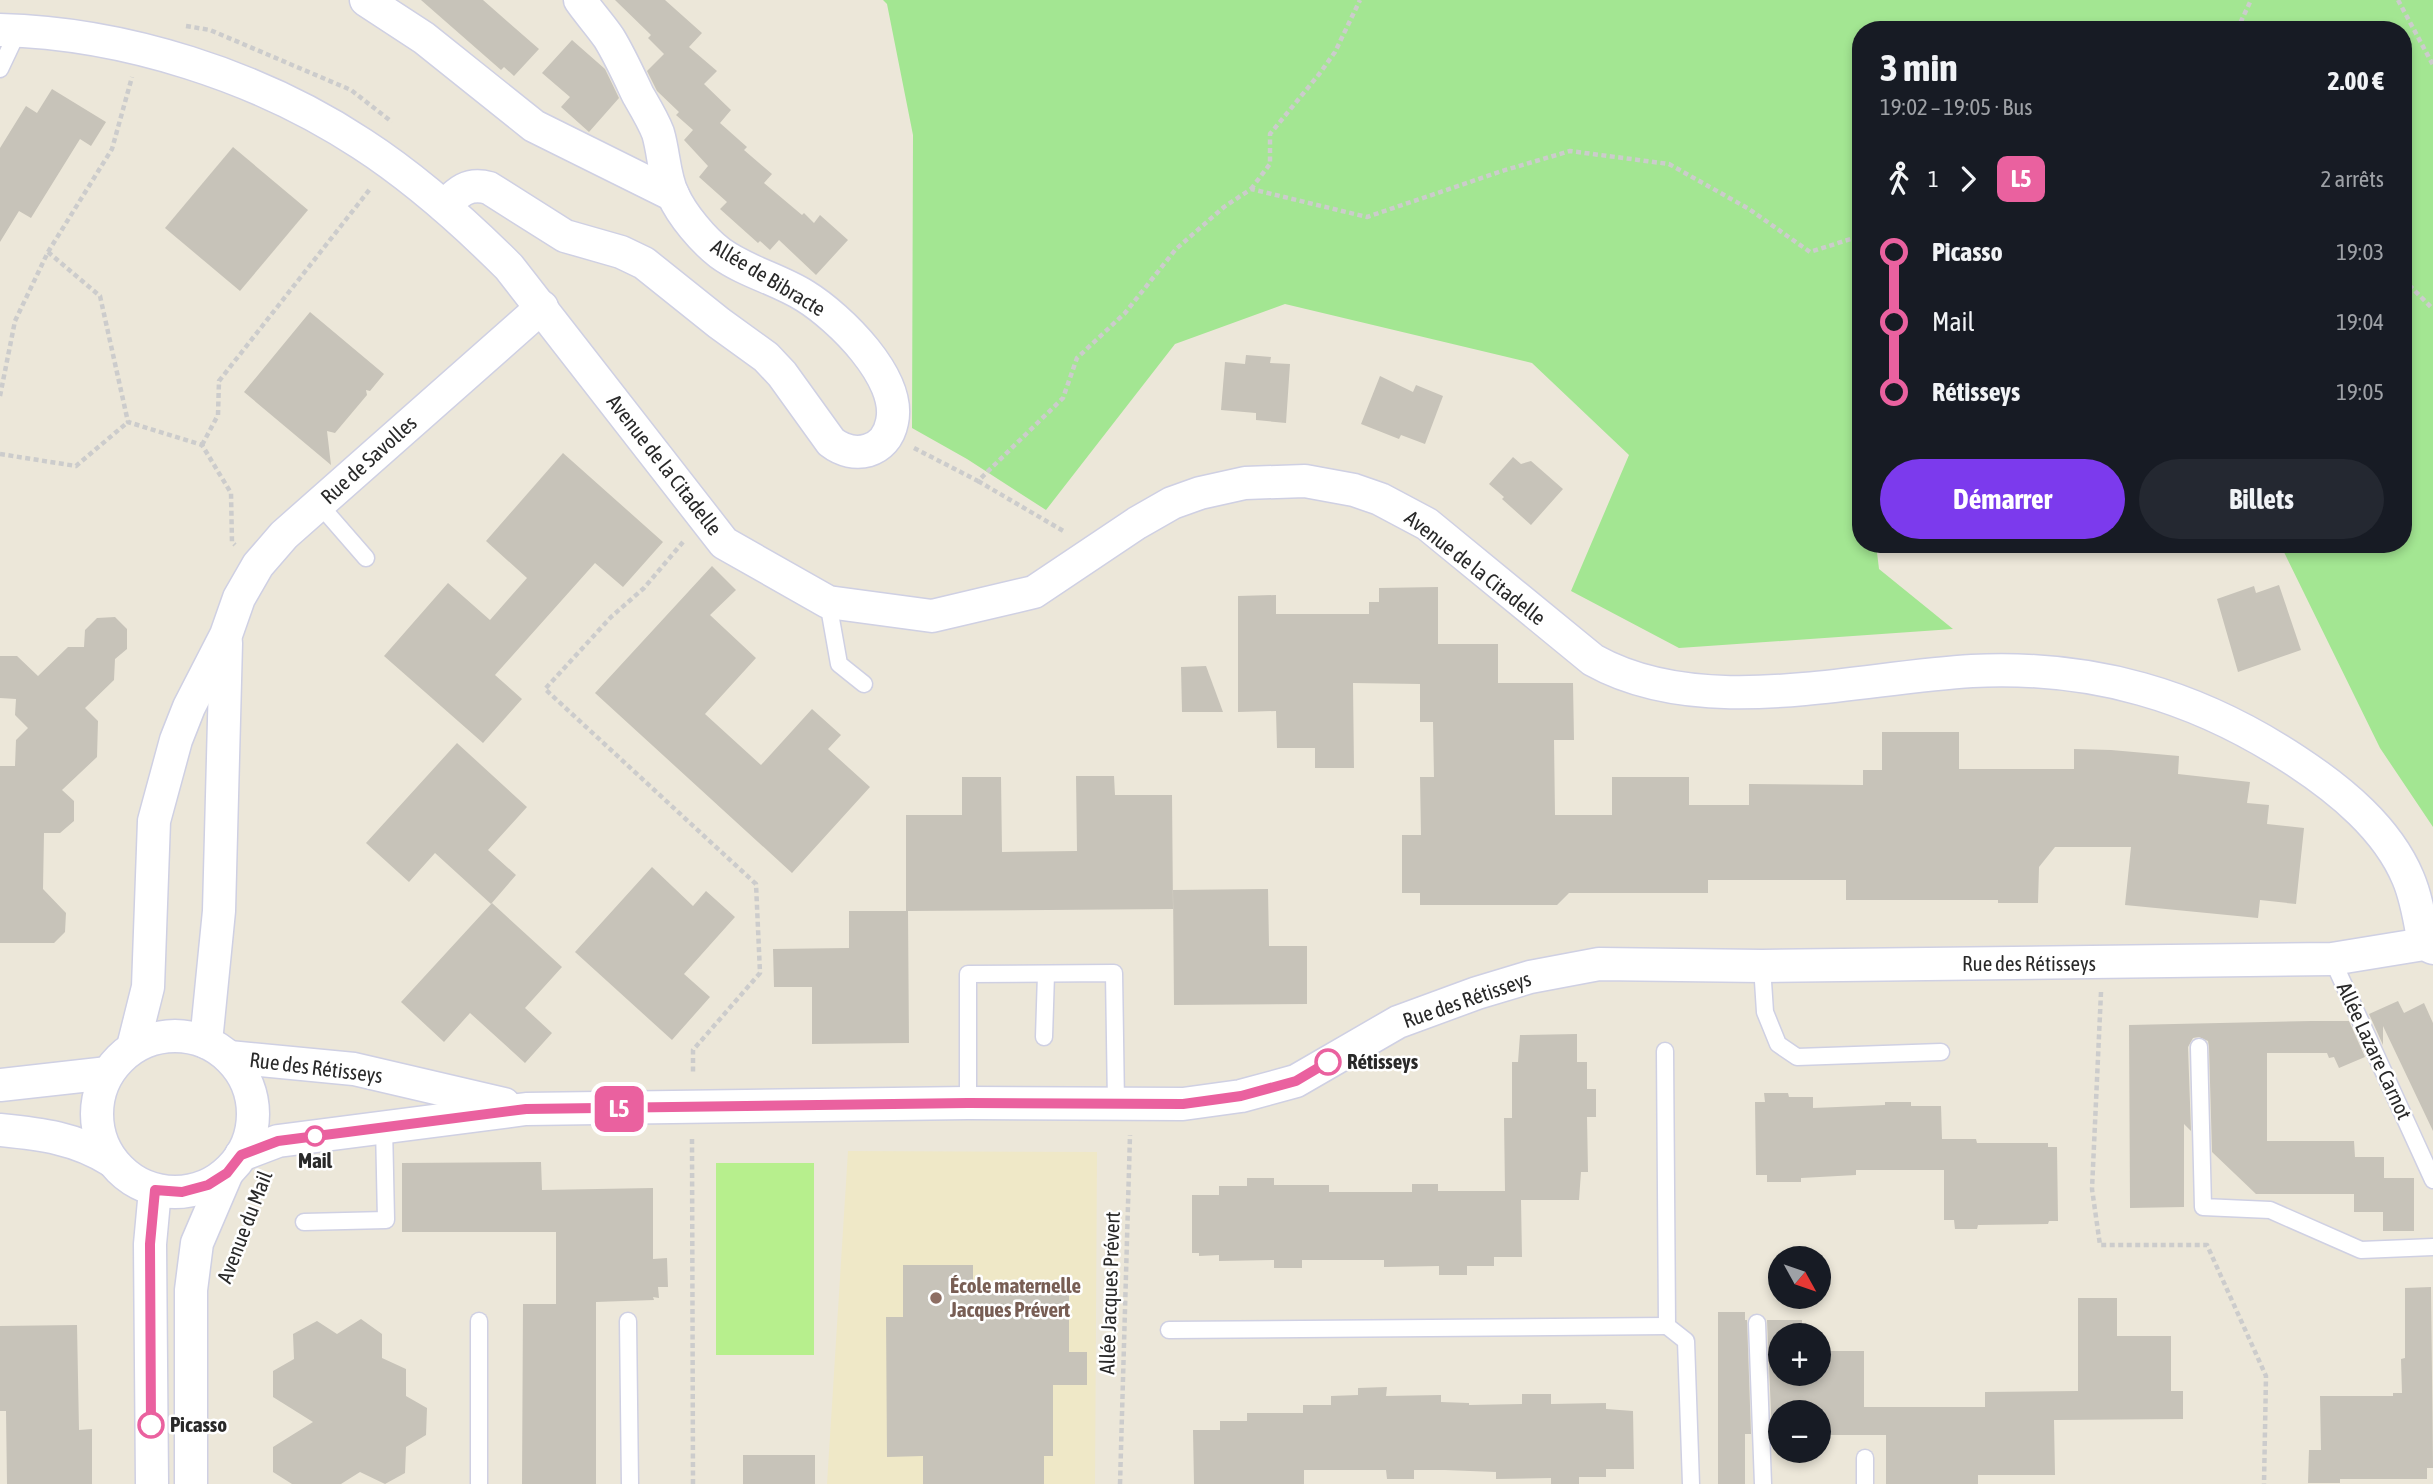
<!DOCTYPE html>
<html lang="fr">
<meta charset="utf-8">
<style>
body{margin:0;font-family:"Asap Condensed",sans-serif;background:#242831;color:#f1f3f6;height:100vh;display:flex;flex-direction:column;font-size:26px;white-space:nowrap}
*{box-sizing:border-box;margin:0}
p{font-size:23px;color:#9ea1a6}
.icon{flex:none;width:38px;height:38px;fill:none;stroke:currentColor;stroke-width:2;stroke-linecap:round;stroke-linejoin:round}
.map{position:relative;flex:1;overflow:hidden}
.side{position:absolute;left:1852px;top:21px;width:560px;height:532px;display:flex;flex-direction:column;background:#171b24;border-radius:28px;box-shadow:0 4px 10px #0003}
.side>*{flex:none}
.badge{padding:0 14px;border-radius:10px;font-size:24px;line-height:46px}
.needle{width:46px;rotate:130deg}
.tools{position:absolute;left:1768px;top:1246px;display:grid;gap:14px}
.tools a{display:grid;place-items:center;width:63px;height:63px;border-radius:50%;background:#171b24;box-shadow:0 4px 10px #0003;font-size:35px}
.map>.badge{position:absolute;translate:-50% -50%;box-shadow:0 0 0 4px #fff}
.legs{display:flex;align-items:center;gap:10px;height:77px;padding:0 28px;font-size:23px}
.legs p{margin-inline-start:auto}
.head{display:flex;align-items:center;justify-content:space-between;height:119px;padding:0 28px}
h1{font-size:38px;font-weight:700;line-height:52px}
.button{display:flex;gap:14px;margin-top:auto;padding:14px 28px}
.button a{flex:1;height:80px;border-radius:42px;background:#7c3aed;color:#fff;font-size:28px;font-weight:700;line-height:80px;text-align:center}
.button a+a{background:#242831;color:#f1f3f6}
ul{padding:0 28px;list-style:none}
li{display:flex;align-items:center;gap:24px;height:70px;font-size:26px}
li i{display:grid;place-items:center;width:10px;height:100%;margin:0 9px;background:currentColor}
li i::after{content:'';width:18px;height:18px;margin:-9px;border:5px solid;border-radius:50%;background:#171b24}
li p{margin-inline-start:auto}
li:first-child i{background:linear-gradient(#0000 50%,currentColor 0)}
li:last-child i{background:linear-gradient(currentColor 50%,#0000 0)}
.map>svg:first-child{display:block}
.education{fill:#efe8c7}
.green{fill:#a3e692}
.pitch{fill:#b7ef8d}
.building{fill:#c7c3b9}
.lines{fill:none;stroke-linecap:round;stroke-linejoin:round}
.service-casing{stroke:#cfd0e3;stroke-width:19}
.minor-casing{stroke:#cfd0e3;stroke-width:35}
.path{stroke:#ccc;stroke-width:4.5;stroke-dasharray:5 3.5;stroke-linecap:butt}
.service{stroke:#fff;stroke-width:16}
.minor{stroke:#fff;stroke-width:32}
.line-1-casing{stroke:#fff;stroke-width:16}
.line-1{stroke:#ea619f;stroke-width:10}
.stop-1-dot{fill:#fff;stroke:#ea619f;stroke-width:3.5}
.education-dot{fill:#8d6e63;stroke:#fff;stroke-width:2.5}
.labels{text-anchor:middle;stroke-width:5;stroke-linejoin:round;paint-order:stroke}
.street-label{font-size:21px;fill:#292929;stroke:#fff}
.stop-label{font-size:21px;font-weight:bold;fill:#292929;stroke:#fff;text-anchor:start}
.education-label{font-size:21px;font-weight:bold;fill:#785e54;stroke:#fff;text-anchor:start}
</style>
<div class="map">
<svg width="2433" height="1484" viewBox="0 0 2433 1484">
<rect width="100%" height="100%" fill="#ece7d9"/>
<path class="education" d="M848 1151 1097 1152 1095 1484H827Z"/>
<path class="green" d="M883 0H2433V827L2380 748 2280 544H2403V30H1860V544H1876L1879 569 1953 629 1679 648 1571 591 1629 455 1532 363 1285 304 1175 344 1046 510 967 459 912 428 913 135 887 4Z"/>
<rect class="pitch" x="716" y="1163" width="98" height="192"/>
<g class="building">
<path d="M421 0H483L539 49 514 76 504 67 501 70Z"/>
<path d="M615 0H665L702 33 689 47 717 71 704 84 731 110 720 123 747 147 744 150 772 174 764 183 802 215 804 213 814 223 820 215 848 240 816 275 779 240 770 250 760 241 758 243 720 209 727 202 699 177 708 166 684 140 693 130 676 115 679 112 657 91 647 71 664 54 648 38 651 35Z"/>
<path d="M572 40 605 69 619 98 589 132 561 107 570 97 542 73Z"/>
<path d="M52 89 106 122 91 146 80 139 31 218 19 211 0 242V148L26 106 37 113Z"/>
<path d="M233 147 308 210 240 291 165 228Z"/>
<path d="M310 312 384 374 370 391 366 390 367 395 335 433 327 431 331 465 244 392Z"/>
<path d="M1246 355 1271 357 1270 363 1290 364 1286 423 1256 420V413L1221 410 1225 362 1245 364Z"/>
<path d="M1380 376 1413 392 1416 385 1443 396 1425 444 1401 435 1399 439 1361 424Z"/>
<path d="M563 453 663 542 623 587 595 563 495 675 522 699 483 743 384 656 448 583 490 620 527 578 486 541Z"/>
<path d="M1513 457 1521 464 1531 461 1563 489 1531 525 1502 499 1504 497 1489 484Z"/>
<path d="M712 566 736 590 710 615 756 658 705 714 761 765 812 709 841 735 828 749 870 787 792 873 595 693Z"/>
<path d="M2279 585 2301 650 2238 672 2217 599 2254 586 2256 593Z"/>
<path d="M1438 587V644H1498V683H1573L1574 740H1554L1555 815H1612V777H1689V805H1749V784L1863 785V770H1882V732H1959V769H2074V749L2111 750 2179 756 2178 774 2250 782 2247 803 2269 805 2267 824 2304 828 2296 904 2260 900 2258 918 2125 905 2131 847H2055L2039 867 2038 903H1998V900H1846V880H1708V893H1569L1557 905H1420V893H1402V835H1421L1420 777H1434L1433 722H1420V684L1353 683 1354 768H1315V748H1277L1276 711 1238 712V596L1276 595V614H1369V602H1379V588Z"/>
<path d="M115 617 127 629V649L115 659 114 680 85 708 98 721 97 757 62 790 74 801V821L60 833H44L43 889 66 913 65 932 54 943H0V766H15L16 740 28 728 15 715 16 699 0 698V656H17L38 676 68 647H84L85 630 97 618Z"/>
<path d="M1206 666 1223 712H1182L1181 667Z"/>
<path d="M457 743 527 807 488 850 516 875 491 904 435 853 409 882 366 843Z"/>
<path d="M1076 776H1114L1115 795H1172L1173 909 908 911 909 1043 812 1044V987H774L773 949 849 948V911H906V815H962V777H1001L1002 852 1077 851Z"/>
<path d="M652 867 693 906 706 891 735 917 684 974 710 997 672 1040 575 952Z"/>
<path d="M1268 889 1269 946H1307V1004L1174 1005 1173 890Z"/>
<path d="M492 903 562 967 525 1008 552 1033 525 1063 470 1013 444 1042 401 1002Z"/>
<path d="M2398 1001 2404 1013 2424 1003 2433 1023V1131L2383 1026V1045L2369 1014Z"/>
<path d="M2312 1021H2349L2365 1057 2339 1068 2334 1057 2329 1058 2327 1053H2267V1141H2354L2355 1157H2384V1178H2414V1231H2383V1212H2354V1194H2256L2212 1152 2209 1047 2208 1041 2199 1037 2193 1038 2188 1047 2191 1131 2184 1124V1207L2130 1208 2129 1025Z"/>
<path d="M1577 1034V1062H1587V1089H1596V1117H1587L1588 1172H1581L1579 1200H1521L1522 1257H1494V1266H1467V1275H1439V1266L1384 1267V1260H1302V1268H1274V1260L1219 1261V1255L1199 1256V1253H1192V1195H1219V1186H1247V1178H1274V1185H1329V1192H1412V1184H1438V1191H1505L1504 1118H1512V1062H1518L1520 1035Z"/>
<path d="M1764 1093H1788L1789 1097H1813V1108L1885 1105V1102H1911V1106H1941L1942 1139H1976L1977 1143H2048V1147H2057L2058 1221H2049L2048 1224 1978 1225 1977 1229H1955L1954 1220H1944V1170H1856V1175L1801 1178V1182H1767V1175H1756L1755 1102H1765Z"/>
<path d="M541 1162 542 1190 653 1188V1259L667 1258 668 1287H658L659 1298 653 1297 654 1300 596 1302V1484H522L523 1304H556V1232H402V1163Z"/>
<path d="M903 1265H973V1282L1069 1281V1352H1087V1385H1053V1456H1044V1484H923V1456L887 1457 886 1317H903Z"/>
<path d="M2431 1287 2433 1468H2427V1479H2340V1483H2308L2309 1450H2321L2320 1396H2393V1393H2402L2401 1359 2405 1358V1288Z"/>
<path d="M2078 1298H2117V1336H2171V1391H2183V1419L2054 1420 2055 1475H1978V1484H1886V1435H1818V1412H1780V1435H1772L1767 1320H1802V1335H1780V1374H1818V1351H1864V1407H1985V1392L2078 1391Z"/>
<path d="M1718 1312H1745V1320H1747L1751 1434H1745V1484H1718Z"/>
<path d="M361 1319 382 1334V1358L406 1369V1396L427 1408 426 1435 406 1447 405 1473 385 1484 360 1472 341 1484H292L273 1472V1447L313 1422 273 1397V1371L294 1359 293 1334 317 1321 337 1334Z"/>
<path d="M77 1325 79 1430 92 1429V1484H7L6 1411H0V1326Z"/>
<path d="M1387 1387 1386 1396 1441 1395V1402L1469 1403V1405L1522 1404V1394H1551V1404L1606 1403V1409L1633 1411 1634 1469H1606V1477H1579V1484H1551V1478L1496 1479V1472L1445 1470H1414V1479H1387L1386 1470H1304V1484H1194L1193 1430H1220V1421H1247V1413H1303V1405H1331V1396L1358 1395V1388Z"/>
<rect x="743" y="1455" width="72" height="29"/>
</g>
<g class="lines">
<g class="service-casing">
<g id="service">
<path d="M0 69 18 31"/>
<path d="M319 504 366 558"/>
<path d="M828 602 839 664 864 684"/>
<path d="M2332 959 2433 1180"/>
<path d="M1762 966 1765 1012 1778 1044 1797 1057 1941 1052"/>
<path d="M1044 1037 1046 974"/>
<path d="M2199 1047 2203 1207 2270 1210 2361 1250 2433 1247"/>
<path d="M1665 1051 1667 1326 1686 1341 1691 1484"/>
<path d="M968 1103V974L1114 973 1116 1104"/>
<path d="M304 1222 386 1220 384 1126"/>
<path d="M628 1321 630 1484"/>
<path d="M1757 1323 1763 1484"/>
<path d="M1169 1330 1667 1326"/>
<path d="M1865 1458V1484"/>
<path d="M479 1484V1321"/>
</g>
</g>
<g class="minor-casing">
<g id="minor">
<path d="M366 0 424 38 534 126 673 195"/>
<path d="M0 30C124 33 259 76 362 144 416 179 464 222 509 267L724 543 828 602 932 616 1034 592 1137 523 1172 503 1200 493 1245 483 1305 481 1354 490 1380 499 1427 524 1593 660C1702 721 1852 678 1972 671 2092 665 2196 695 2296 761 2340 790 2387 828 2408 878 2417 899 2420 922 2424 944"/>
<path d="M444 206C458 192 468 182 489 188L565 236 621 252 644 263 719 323 766 357 782 374 831 442C854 460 886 453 892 422 902 378 839 317 805 296 778 279 746 272 720 253 703 240 682 215 673 195 664 177 664 153 658 133 653 120 645 107 638 95 629 76 620 56 609 38 600 25 589 13 580 0"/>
<circle cx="175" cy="1114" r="78"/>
<path d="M206 1042 219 911 226 643"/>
<path d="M133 1047 148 987 154 821 176 740 189 707 226 635 239 598 258 565 284 535 542 307"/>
<path d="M229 1057 354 1069 504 1104"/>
<path d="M0 1085 108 1073"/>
<path d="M0 1130C40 1134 77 1138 112 1161"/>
<path d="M241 1155 278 1141 526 1109 968 1103 1183 1104 1241 1096 1296 1081 1398 1022 1477 993 1530 977 1599 964 1762 966 2332 959 2424 944 2433 948"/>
<path d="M152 1484 150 1244 155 1190"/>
<path d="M191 1484V1290L197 1243 227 1173"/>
</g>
</g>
<g class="path">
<path d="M2398 0 2433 65"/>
<path d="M186 26 210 30 351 90 392 122"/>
<path d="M2237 30 2251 0"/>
<path d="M1251 189 1270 164V134L1320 73 1335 52 1360 0"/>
<path d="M48 252 100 296 128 422 202 445 231 493 232 542 235 545"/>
<path d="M2403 279 2433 309"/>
<path d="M0 396 15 321 48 252 112 149 132 77"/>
<path d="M202 445 218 415 219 381 370 189"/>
<path d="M914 448 978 481 1063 398 1077 358 1125 313 1176 249 1224 207 1251 189 1367 217 1502 171 1570 151 1669 164 1749 209 1810 252 1860 236"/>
<path d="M0 454 76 466 128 422"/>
<path d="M978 481 1065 532"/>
<path d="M683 542 644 588 611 617 545 689 756 884 760 973 693 1050V1075"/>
<path d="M2101 992 2092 1189 2100 1245H2207L2266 1376 2264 1484"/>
<path d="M692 1139 693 1484"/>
<path d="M232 1249 255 1208 264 1181"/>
<path d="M1120 1484 1130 1135"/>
</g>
<use href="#service" class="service"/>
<use href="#minor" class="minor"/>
</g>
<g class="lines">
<g class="line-1-casing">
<path id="line-1" d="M151 1425 150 1244 155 1190 182 1192 208 1185 227 1173 241 1155 278 1141 526 1109 968 1103 1183 1104 1241 1096 1296 1081 1328 1062"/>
</g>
<use href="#line-1" class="line-1"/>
</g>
<g class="stop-1-dot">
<circle cx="1328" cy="1062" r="12"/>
<circle cx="315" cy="1136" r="9"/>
<circle cx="151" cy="1425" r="12"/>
</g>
<circle class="education-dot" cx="936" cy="1298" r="7"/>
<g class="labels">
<g class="street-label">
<text transform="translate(768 278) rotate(31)" y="7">Allée de Bibracte</text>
<text transform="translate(369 460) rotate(-42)" y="7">Rue de Savolles</text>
<text transform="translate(664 465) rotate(52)" y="7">Avenue de la Citadelle</text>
<text transform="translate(1475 568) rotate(38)" y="7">Avenue de la Citadelle</text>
<text x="2029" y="971">Rue des Rétisseys</text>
<text transform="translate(1467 1000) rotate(-19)" y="7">Rue des Rétisseys</text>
<text transform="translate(2374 1051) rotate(65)" y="7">Allée Lazare Carnot</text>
<text transform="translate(316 1068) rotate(7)" y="7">Rue des Rétisseys</text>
<text transform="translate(245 1227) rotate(-69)" y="7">Avenue du Mail</text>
<text transform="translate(1110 1293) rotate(-88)" y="7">Allée Jacques Prévert</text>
</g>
<g class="stop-label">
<text x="1347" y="1069">Rétisseys</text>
<text x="315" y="1168" text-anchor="middle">Mail</text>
<text x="170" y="1432">Picasso</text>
</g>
<g class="education-label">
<text x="950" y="1293">École maternelle<tspan x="950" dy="24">Jacques Prévert</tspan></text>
</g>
</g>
</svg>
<div class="tools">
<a><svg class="needle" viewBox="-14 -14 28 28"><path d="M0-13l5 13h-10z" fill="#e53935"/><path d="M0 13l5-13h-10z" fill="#9ea1a6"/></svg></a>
<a>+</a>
<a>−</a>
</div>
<b class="badge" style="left:619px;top:1109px;background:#ea619f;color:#fff">L5</b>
<section class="side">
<div class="head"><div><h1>3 min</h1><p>19:02 – 19:05 · Bus</p></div><b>2.00 €</b></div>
<div class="legs"><svg class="icon" aria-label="walk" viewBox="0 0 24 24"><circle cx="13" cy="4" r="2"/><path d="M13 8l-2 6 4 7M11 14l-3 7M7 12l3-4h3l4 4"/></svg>1<svg class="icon" aria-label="forward" viewBox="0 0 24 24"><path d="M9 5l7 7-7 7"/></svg><b class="badge" style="background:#ea619f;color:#fff">L5</b><p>2 arrêts</p></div>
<ul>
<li><i style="color:#ea619f"></i><b>Picasso</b><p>19:03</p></li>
<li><i style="color:#ea619f"></i><span>Mail</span><p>19:04</p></li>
<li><i style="color:#ea619f"></i><b>Rétisseys</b><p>19:05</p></li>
</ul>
<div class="button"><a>Démarrer</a><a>Billets</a></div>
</section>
</div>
